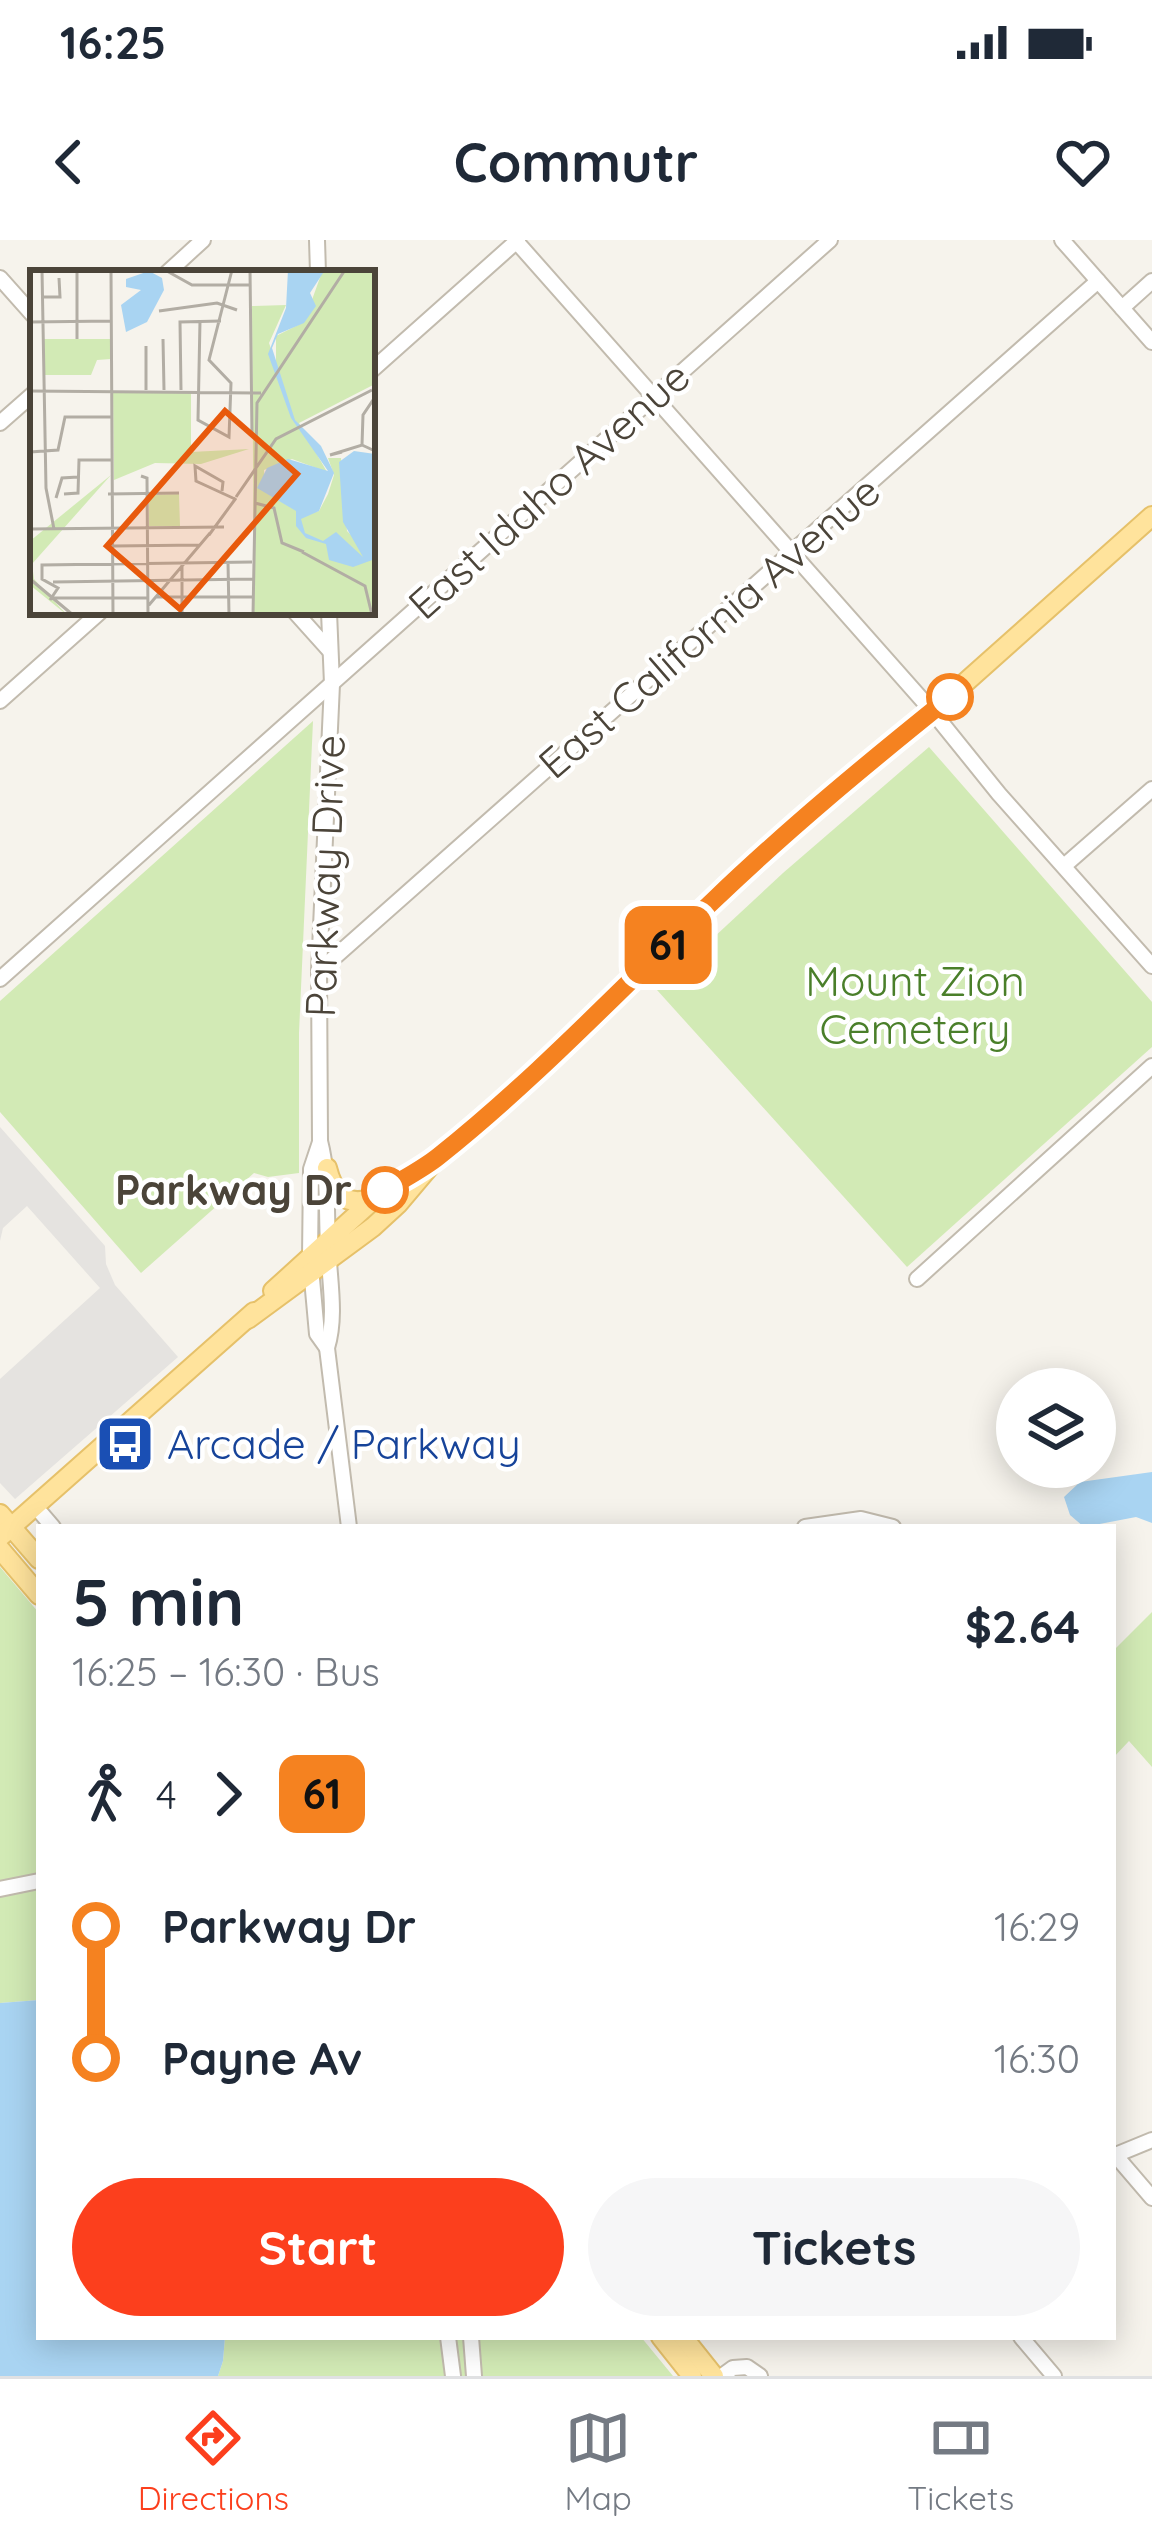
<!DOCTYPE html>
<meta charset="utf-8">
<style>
body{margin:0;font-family:Quicksand,sans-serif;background:#f6f6f7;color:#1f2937;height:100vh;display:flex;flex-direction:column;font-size:45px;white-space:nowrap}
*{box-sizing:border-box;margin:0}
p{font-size:39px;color:#747a83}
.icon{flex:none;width:66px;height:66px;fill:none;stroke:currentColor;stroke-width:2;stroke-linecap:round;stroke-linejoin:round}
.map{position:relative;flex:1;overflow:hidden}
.sheet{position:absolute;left:36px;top:1284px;width:1080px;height:816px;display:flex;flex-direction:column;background:#fff;border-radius:0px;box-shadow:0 6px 30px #0003}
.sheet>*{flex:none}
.badge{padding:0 24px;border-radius:18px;font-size:42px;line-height:78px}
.fabs{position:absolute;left:996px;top:1128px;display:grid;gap:24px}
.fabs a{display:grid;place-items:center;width:120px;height:120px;border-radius:50%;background:#fff;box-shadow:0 6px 30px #0003;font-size:60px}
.map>.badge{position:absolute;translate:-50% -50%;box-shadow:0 0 0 6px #fff}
.legs{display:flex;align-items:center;gap:18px;height:132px;padding:0 36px;font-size:39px}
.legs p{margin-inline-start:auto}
.summary{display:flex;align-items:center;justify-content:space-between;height:204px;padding:0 36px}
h1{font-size:66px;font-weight:700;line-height:90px}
.button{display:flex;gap:24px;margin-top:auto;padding:24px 36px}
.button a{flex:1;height:138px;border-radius:72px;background:#fc3f1d;color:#fff;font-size:48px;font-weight:700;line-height:138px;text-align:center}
.button a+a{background:#f6f6f7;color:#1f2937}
ul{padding:0 36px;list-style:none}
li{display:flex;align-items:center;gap:42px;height:132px;font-size:45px}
li i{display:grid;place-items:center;width:18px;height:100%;margin:0 15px;background:currentColor}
li i::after{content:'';width:30px;height:30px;margin:-15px;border:9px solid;border-radius:50%;background:#fff}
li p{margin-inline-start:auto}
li:first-child i{background:linear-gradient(#0000 50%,currentColor 0)}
li:last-child i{background:linear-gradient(currentColor 50%,#0000 0)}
.status{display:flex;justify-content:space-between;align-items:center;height:84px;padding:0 60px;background:#fff;direction:ltr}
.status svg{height:33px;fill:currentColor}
header{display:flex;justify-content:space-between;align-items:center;height:156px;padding:0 36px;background:#fff;font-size:54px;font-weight:700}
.tab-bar{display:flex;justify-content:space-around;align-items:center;height:168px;border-top:3px solid #e0e1e3;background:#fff;font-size:33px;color:#747a83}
.tab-bar a{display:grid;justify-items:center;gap:6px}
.tab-bar .selected{color:#fc3f1d}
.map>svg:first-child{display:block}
.green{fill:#d2eab5}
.parking{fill:#e5e3e0}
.water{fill:#a9d4f2}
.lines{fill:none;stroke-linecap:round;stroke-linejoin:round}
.minor-casing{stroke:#c2bbae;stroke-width:18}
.major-casing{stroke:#e6c16a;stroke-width:22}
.minor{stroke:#fff;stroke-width:14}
.major{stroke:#ffe39c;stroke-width:18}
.line-1-casing{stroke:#fff;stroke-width:27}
.line-1{stroke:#f58220;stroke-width:18}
.stop-1-dot{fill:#fff;stroke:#f58220;stroke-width:6}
.labels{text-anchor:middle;stroke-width:9;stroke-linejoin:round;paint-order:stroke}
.street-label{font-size:42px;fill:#4b4439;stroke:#fff}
.park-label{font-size:42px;fill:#4a7f2a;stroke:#fff}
.stop-label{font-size:42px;font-weight:bold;fill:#4b4439;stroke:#fff;text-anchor:end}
.transit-label{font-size:42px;fill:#164399;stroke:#fff;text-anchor:start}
.inset-road{fill:none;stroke:#b2ada4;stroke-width:3}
.view{fill:#e8590c;fill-opacity:0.15;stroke:#e8590c;stroke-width:6}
.inset-edge{fill:none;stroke:#4b4439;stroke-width:6}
</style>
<div class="status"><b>16:25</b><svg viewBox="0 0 49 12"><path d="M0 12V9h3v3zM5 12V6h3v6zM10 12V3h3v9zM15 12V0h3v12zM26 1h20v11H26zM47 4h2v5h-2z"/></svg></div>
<header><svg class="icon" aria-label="back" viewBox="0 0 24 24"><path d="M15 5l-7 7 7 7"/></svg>Commutr<svg class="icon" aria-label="heart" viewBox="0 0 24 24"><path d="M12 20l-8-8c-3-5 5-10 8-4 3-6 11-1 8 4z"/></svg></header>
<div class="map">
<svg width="1152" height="2136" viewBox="0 0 1152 2136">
<rect width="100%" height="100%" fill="#f6f3ec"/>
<g class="green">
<path d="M313 481 299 793V933L268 937 254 933 141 1033 0 872V761Z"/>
<path d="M929 507 1152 762V807L907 1027 657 750 783 633Z"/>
<path d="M0 1327 39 1373V1760L0 1763Z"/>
<path d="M1152 1372V1527L1129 1501 1113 1518V1411Z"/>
<path d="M225 2097H641L673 2136H218L223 2121Z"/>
</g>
<path class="parking" d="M0 887 105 1006 106 1024 115 1045 178 1117 15 1259 0 1243V1139L100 1048 27 966 3 988 0 1001Z"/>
<g class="water">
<path d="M1152 1232V1283L1136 1277 1084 1287 1070 1275 1064 1257 1080 1242Z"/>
<path d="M39 1760V2097H225L223 2121 218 2136H0V1763Z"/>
</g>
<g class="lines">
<g class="minor-casing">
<g id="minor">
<path d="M317 0 318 33"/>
<path d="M515 0 932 471 999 554 1152 726"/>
<path d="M1062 0 1152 102"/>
<path d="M167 33 203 0"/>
<path d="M0 38 33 75"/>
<path d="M1122 68 1152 41"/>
<path d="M372 130 518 0"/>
<path d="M0 183 33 154"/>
<path d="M295 372 330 411"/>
<path d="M329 372 332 444 319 731 320 901C329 936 326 969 328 1004 329 1039 337 1075 327 1108L349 1287"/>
<path d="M0 461 100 372"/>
<path d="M1064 626 1152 549"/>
<path d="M319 731 1098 41"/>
<path d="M0 739 830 0"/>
<path d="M320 902 311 929 310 1017 317 1094 327 1108"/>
<path d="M917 1039 1152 826"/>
<path d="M35 1266 53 1287"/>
<path d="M805 1287 861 1279 893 1287"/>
<path d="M0 1649 39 1641"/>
<path d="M1113 1916 1152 1900"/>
<path d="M1116 1916 1152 1958"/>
<path d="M448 2097 453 2136"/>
<path d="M471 2097 474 2136"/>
<path d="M1021 2097 1054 2136"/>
<path d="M722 2136 733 2128 747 2127 760 2136"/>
</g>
</g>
<g class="major-casing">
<g id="major">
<path d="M327 928C333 952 345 967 370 959"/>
<path d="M273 1051 384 950 421 927"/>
<path d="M248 1079 373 987 398 964 436 919 586 786 713 660 875 517 949 457 1152 276"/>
<path d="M0 1274 39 1319"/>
<path d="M0 1297 254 1072"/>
<path d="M0 1309 39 1355"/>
<path d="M661 2097 692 2136"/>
<path d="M683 2097 714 2136"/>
</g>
</g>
<use href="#minor" class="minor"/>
<use href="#major" class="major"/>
</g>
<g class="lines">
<g class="line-1-casing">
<path id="line-1" d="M385 950C403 939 423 929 439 916 537 838 623 746 714 660 789 588 869 522 950 457"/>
</g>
<use href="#line-1" class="line-1"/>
</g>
<defs>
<g id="bus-square" transform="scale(3)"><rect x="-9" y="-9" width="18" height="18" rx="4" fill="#1a4fb4" stroke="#fff"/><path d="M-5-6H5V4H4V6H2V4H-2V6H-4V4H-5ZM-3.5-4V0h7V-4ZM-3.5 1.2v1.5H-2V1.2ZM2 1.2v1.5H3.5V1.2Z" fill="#fff"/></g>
</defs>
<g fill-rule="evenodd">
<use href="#bus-square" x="125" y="1204"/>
</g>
<g class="stop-1-dot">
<circle cx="950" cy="457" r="21"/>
<circle cx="385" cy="950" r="21"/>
</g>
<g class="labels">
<g class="street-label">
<text transform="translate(549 250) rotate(-42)" y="15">East Idaho Avenue</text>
<text transform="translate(709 387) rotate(-41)" y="15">East California Avenue</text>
<text transform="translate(325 636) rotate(-88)" y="15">Parkway Drive</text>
</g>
<g class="park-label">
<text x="915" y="756">Mount Zion<tspan x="915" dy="48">Cemetery</tspan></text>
</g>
<g class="stop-label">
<text x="352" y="965">Parkway Dr</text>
</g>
<g class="transit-label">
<text x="167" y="1219">Arcade / Parkway</text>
</g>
</g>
<g transform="translate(30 30)">
<rect width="345" height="345" fill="#f6f3ec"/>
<path d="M345 0V114L269 153 297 202 262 189 234 200 235 222 274 245 289 241 298 224 304 205 298 188H311L317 261 345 289V345H224L222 36 256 35 239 73 246 93V66L274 52 292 2ZM14 69H80L81 89 67 90 61 105H14ZM83 121H161V182L219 179 171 194 125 193 84 210ZM81 205 2 294 4 309 37 345 0 315V271ZM149 224 150 256H119V225Z" fill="#d2eab5"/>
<path d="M258 0H295L280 23 286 36 274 53 248 64 242 78 265 150 291 176 304 203 289 241 271 249 275 263 293 271 306 262 333 287 313 252 309 192 324 181 345 184V289L323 297 299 290 296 274 276 268 266 256V241L227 218 237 198 258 189 298 201 261 148 238 84 256 38ZM119 1 132 8 134 20 117 52 96 62 91 35 111 20 96 17V9Z" fill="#a9d4f2"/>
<path class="inset-road" d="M12 0 16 218 24 259M47 0V69M81 0 83 345M135 0 162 15H220M220 0 222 165M12 27H30L29 8M129 41 187 33 207 40M170 51 168 150 199 167 201 113 179 90 202 0M0 52 82 51M133 69 134 120M116 76V120M151 120 150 52 191 51M0 121 231 123M332 175 333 145 345 127M0 182 28 180 35 147H82M312 182 300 185 332 175 345 181M111 206 117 208 118 345M192 221 193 212 165 196 166 211 205 229M34 224 48 223 49 190H81M78 224 149 223M206 227 246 169 342 120M26 228 32 208 48 207M225 233 244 238 252 273 274 282M0 259 194 257M179 265 206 228M84 276 170 275M272 282 335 316 342 345M198 292 199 345M152 295V345M0 309 43 345M23 312 223 309M126 327H223M22 328H118M20 330 28 318 12 309V295L222 292M119 335 180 263M163 345 223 344M223 345 227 133 315 0"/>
<path class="view" d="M195 141 267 204 150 339 77 276Z"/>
<rect width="345" height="345" class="inset-edge"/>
</g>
</svg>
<div class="fabs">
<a><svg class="icon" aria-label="layers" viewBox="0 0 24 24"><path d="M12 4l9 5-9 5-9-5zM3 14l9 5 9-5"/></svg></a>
</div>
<b class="badge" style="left:668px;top:705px;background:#f58220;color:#111">61</b>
<section class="sheet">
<div class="summary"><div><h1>5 min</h1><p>16:25 – 16:30 · Bus</p></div><b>$2.64</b></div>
<div class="legs"><svg class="icon" aria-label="walk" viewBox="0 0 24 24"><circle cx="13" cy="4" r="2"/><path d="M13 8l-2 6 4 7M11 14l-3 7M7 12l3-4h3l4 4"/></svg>4<svg class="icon" aria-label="forward" viewBox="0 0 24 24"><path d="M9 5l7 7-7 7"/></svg><b class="badge" style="background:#f58220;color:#111">61</b></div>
<ul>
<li><i style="color:#f58220"></i><b>Parkway Dr</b><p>16:29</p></li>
<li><i style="color:#f58220"></i><b>Payne Av</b><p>16:30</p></li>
</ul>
<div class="button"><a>Start</a><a>Tickets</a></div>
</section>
</div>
<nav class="tab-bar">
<a class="selected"><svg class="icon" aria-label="directions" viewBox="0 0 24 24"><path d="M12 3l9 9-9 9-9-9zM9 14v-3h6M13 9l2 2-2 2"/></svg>Directions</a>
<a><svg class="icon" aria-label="map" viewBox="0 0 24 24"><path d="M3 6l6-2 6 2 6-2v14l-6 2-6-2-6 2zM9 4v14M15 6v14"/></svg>Map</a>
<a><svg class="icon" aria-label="tickets" viewBox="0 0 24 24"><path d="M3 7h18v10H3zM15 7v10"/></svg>Tickets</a>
</nav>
